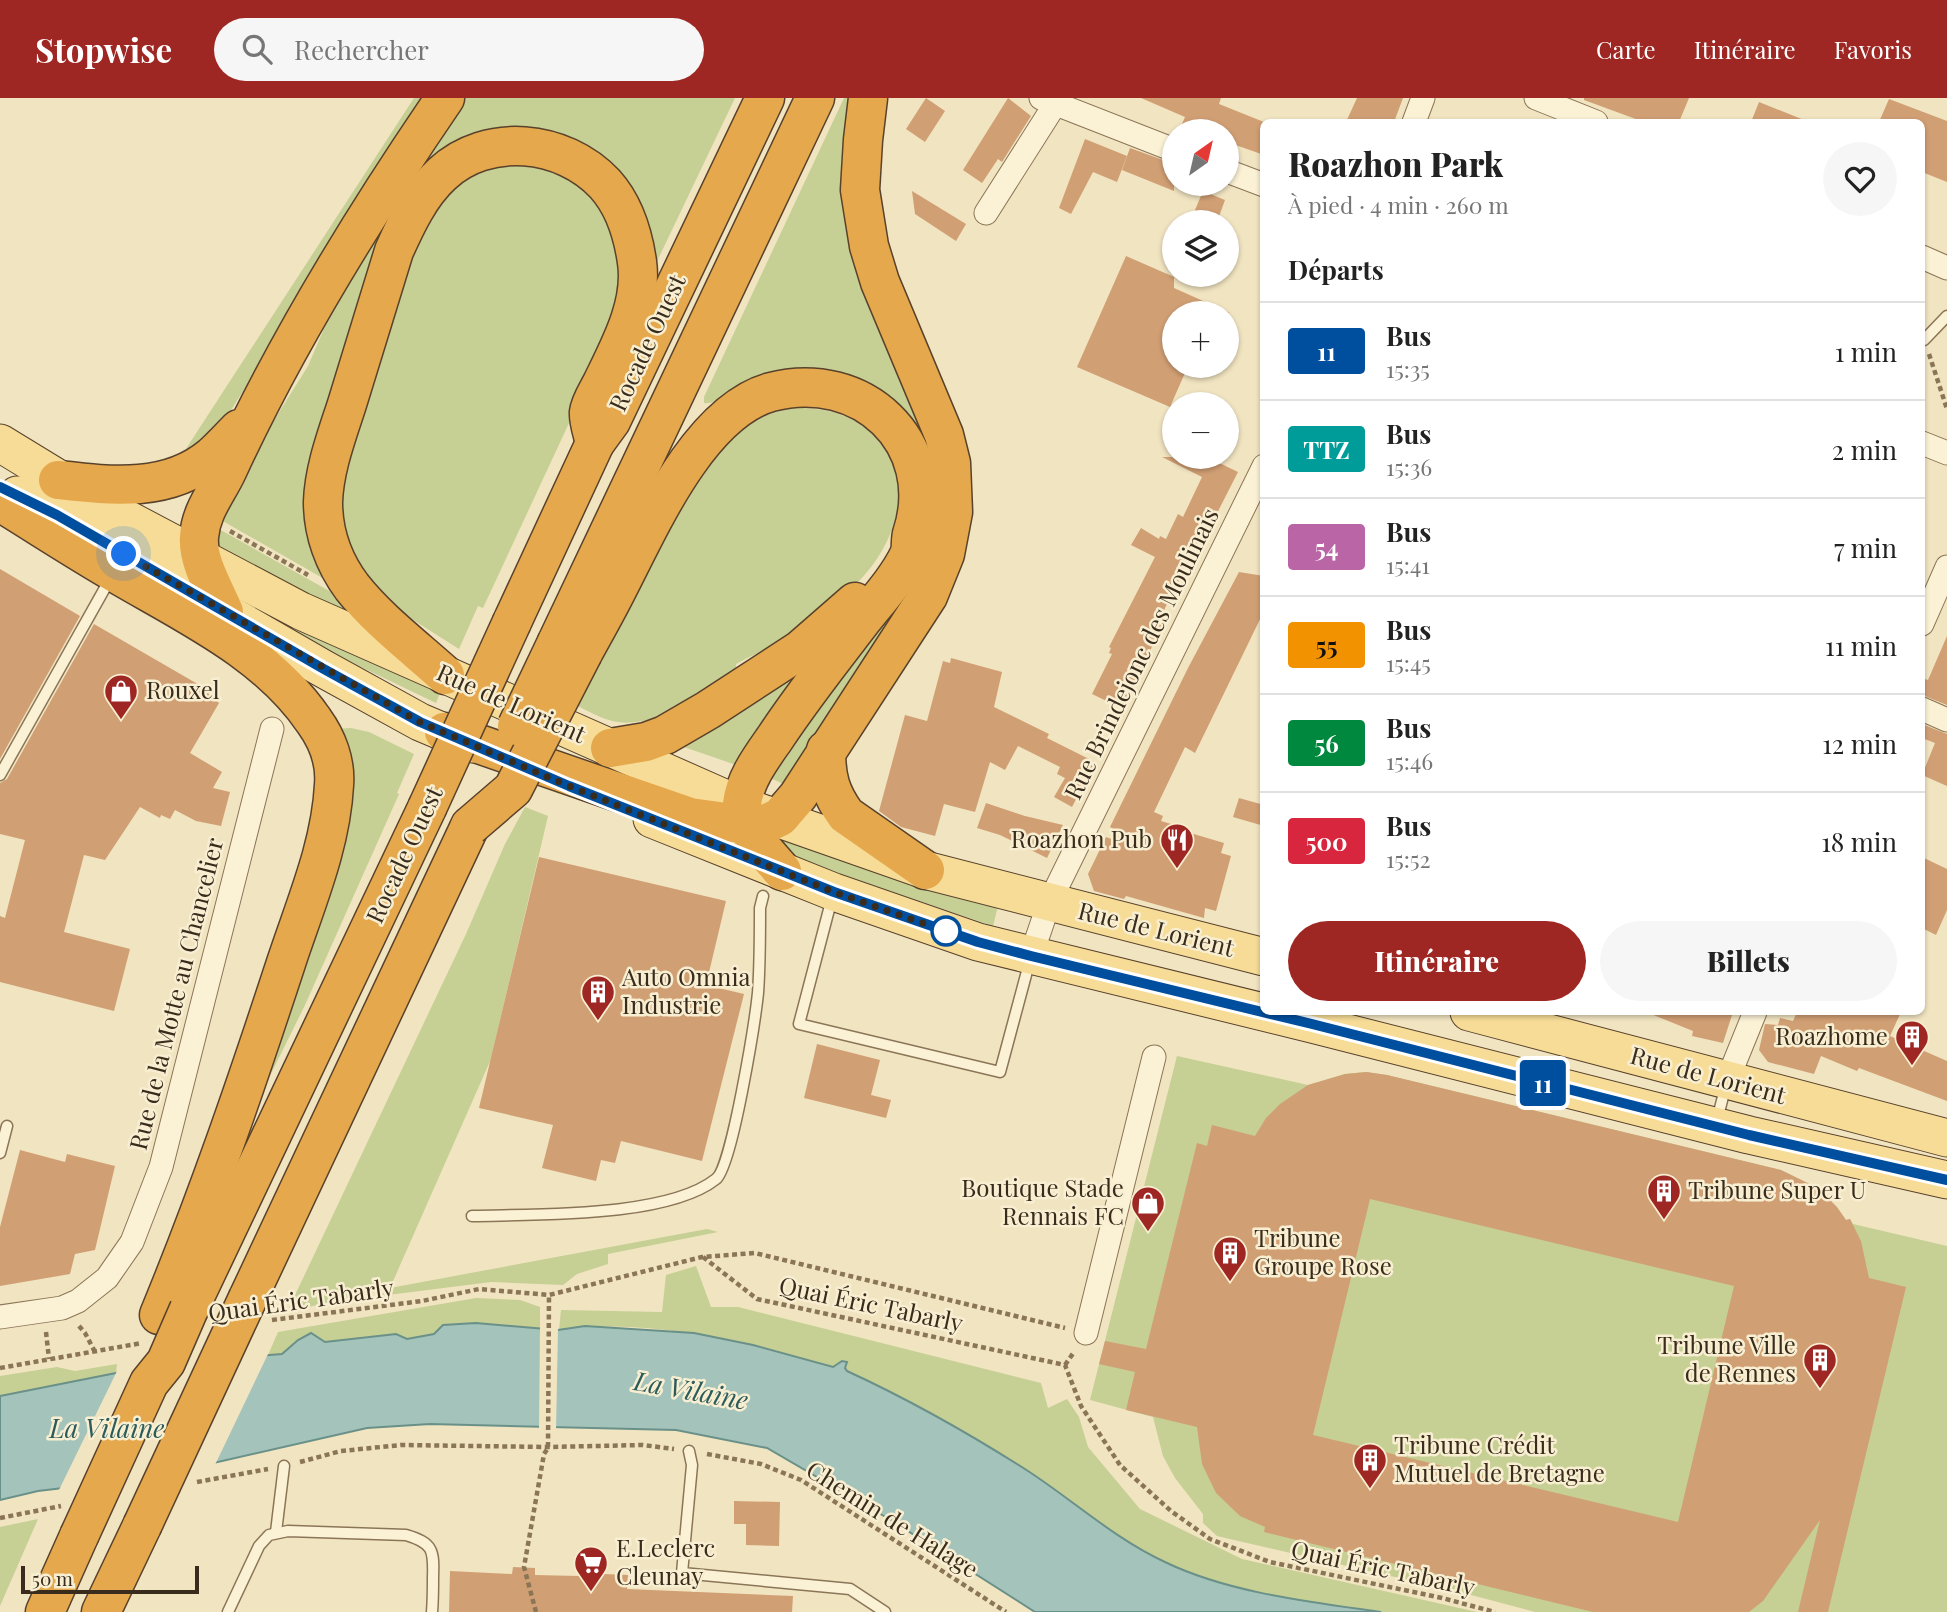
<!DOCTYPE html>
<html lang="fr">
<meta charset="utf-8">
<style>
body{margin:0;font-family:"Playfair Display",serif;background:#f6f6f6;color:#222;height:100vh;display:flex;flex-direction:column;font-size:26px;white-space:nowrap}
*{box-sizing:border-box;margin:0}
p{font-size:23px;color:#767676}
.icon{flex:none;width:38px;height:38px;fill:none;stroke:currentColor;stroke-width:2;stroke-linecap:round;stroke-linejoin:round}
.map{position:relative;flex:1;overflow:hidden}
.panel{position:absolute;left:1260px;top:21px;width:665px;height:896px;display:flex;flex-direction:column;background:#fff;border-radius:10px;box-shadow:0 2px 5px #0004}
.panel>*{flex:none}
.badge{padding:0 14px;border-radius:5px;font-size:24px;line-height:46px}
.needle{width:46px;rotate:34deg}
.tools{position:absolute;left:1162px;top:21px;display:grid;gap:14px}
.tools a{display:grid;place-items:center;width:77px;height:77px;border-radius:50%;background:#fff;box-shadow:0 2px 5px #0004;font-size:35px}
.scale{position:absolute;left:21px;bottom:18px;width:178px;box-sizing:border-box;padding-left:7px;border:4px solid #3a2c1c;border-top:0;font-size:19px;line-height:24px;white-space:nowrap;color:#3a2c1c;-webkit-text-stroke:5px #f8eed1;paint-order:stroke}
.you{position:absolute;width:35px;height:35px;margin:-18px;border:5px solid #fff;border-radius:50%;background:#1a73e8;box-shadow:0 0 0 10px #1a73e833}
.map>.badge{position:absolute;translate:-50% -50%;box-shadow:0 0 0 4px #fff}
h2{padding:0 28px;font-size:26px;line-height:63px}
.round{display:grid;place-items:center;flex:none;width:74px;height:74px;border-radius:37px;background:#f6f6f6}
.summary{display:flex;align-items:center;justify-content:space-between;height:119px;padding:0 28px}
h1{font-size:33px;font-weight:800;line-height:52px}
.action{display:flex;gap:14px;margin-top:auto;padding:14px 28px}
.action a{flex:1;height:80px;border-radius:42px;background:#9e2723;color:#fff;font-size:28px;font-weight:800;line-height:80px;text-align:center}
.action a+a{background:#f6f6f6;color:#222}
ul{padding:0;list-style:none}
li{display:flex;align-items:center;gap:21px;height:98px;padding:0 28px;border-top:2px solid #e0e0e0}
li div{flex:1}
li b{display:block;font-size:26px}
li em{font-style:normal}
li .badge{min-width:77px;font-weight:700;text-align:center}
header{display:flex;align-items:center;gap:42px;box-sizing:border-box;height:98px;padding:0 35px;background:#9e2723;color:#fff}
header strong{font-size:33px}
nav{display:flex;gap:38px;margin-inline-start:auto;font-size:24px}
.search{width:490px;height:63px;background:#f6f6f6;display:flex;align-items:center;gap:18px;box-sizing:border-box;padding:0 24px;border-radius:38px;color:#767676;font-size:26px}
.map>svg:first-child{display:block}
.green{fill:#c6cf94}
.water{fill:#a4c3bb;stroke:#6a9189;stroke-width:2}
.pier{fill:#f1e4c1}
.building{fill:#d19f74;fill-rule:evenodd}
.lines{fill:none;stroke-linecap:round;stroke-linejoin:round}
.lane-casing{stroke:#8b7557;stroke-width:13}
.street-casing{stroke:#8b7557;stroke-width:25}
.primary-casing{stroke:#59422c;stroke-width:39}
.highway-casing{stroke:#59422c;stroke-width:41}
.path{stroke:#8b7557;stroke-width:4.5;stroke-dasharray:5 3.5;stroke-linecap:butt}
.lane{stroke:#fbf1d5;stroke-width:10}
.street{stroke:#fbf1d5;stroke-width:23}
.primary{stroke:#f6dc96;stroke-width:37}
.highway{stroke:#e6a84c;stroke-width:38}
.highway-bridge-casing{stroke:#59422c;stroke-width:41;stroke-linecap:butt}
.highway-bridge{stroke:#e6a84c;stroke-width:38}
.line-casing{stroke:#fff;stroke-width:16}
.line{stroke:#004f9e;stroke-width:10}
.walk{stroke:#3a2c1c;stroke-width:7;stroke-dasharray:0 12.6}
.stop-dot{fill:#fff;stroke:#004f9e;stroke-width:3.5}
.labels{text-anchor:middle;stroke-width:5;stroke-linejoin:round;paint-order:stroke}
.street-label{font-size:24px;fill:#3a2c1c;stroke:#f8eed1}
.poi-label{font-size:24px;fill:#3a2c1c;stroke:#f8eed1;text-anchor:start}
.water-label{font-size:26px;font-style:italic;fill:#2b5b5a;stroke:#f8eed1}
</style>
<header>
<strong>Stopwise</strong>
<div class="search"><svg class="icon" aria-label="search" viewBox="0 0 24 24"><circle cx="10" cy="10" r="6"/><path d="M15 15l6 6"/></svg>Rechercher</div>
<nav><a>Carte</a><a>Itinéraire</a><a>Favoris</a></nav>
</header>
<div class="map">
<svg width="1947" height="1514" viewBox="0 0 1947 1514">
<rect width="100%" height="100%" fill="#f1e4c1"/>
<g class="green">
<path d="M414 0H429L386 65 211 344 180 360Z"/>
<path d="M457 0H735L650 178 615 83 459 52 345 275 340 490 214 418 308 268 352 165Z"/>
<path d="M844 0H859L854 26 935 347 929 466 788 688 768 679 906 483 896 304C844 264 796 259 738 289 727 294 716 307 704 305V299Z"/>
<path d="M504 64 552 69 597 100 613 130 622 191 610 237 483 510 478 508 459 551 399 513 348 466 338 393 423 120 463 79Z"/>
<path d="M797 310C834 310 863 320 885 351 916 398 889 456 852 490 840 501 827 510 814 519 804 526 794 535 784 542 769 551 752 557 736 566L737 579C702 597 649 635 609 622 598 619 588 613 578 608L606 552 604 545 698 383 726 343 754 322 781 312Z"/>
<path d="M210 426 340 499 377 529 298 495 209 443Z"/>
<path d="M232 493 442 590 436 605 361 569 232 498Z"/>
<path d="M809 564 742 669 681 648Z"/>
<path d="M351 630 369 634 414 656 397 695 399 696 305 907 260 998 335 631Z"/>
<path d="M525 709 548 718 491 961 390 1190 707 1131 718 1134 608 1156V1166L577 1176 563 1187 491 1184 380 1198 387 1191 287 1214 466 836 505 746Z"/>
<path d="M773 738 998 808 993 828 791 760Z"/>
<path d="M1177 958 1308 987 1345 976 1364 974 1387 977 1781 1072C1809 1086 1828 1095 1846 1122L1850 1121 1853 1126 1947 1148V1514H1535L1460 1494 1217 1438 1203 1425V1416L1175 1380 1163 1358 1153 1319 1090 1302Z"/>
<path d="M696 1168 711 1209H738L1041 1285 1048 1310 1067 1301 1079 1319 1088 1349 1140 1411 1242 1461 1477 1514C1445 1514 1413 1514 1381 1514 1318 1510 1222 1491 1165 1464 1115 1441 1074 1403 1028 1373 970 1336 910 1302 847 1273L845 1270 846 1264 842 1263 833 1269C744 1245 651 1219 559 1232L561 1212 662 1214 666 1177Z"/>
<path d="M476 1200 520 1202 540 1209V1230L476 1225 443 1227 434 1236 407 1241 396 1236 325 1244 298 1242 282 1256 268 1257 278 1234Z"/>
<path d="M117 1266 116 1275 0 1298V1278L57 1269 75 1273Z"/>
<path d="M38 1421 0 1508V1429Z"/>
</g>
<path class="water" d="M476 1225 558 1232 585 1228 694 1235 753 1247 833 1269 842 1263 847 1264 845 1270 847 1273C910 1302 970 1336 1028 1373 1074 1403 1115 1441 1165 1464 1229 1495 1311 1504 1381 1514H1035L889 1421 767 1350 676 1332 430 1326 367 1330 148 1380 38 1393 0 1402V1298L116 1275 192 1263 282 1256 298 1242 311 1235 325 1244 396 1236 407 1241 434 1236 443 1227Z"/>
<g class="pier">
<path d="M540 1227 558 1229 556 1333H539Z"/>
<path d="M269 1254 214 1369 148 1383 58 1394 118 1271 192 1260Z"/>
</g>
<g class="building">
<path d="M926 0 945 13 925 44 906 31Z"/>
<path d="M1008 0 1031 18 1002 64 998 61 982 85 963 72Z"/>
<path d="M1141 0H1221L1219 6 1264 24V57L1227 44V33H1179L1185 19Z"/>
<path d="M1357 0H1403L1394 24H1346Z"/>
<path d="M1584 0H1689L1679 24H1644L1584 2Z"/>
<path d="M1889 1 1947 23V84L1922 74V24H1879Z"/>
<path d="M1759 4 1809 24H1751Z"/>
<path d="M1085 41 1127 58 1117 84 1093 74 1071 116 1059 110Z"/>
<path d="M1130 50 1174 66V93L1122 72Z"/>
<path d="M912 93 966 126 956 143 915 116Z"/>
<path d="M1203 93 1225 102 1217 124H1190Z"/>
<path d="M1126 158 1174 179V190L1230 215H1174V268H1188L1170 309 1077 269Z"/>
<path d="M1162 359H1207L1238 374 1209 431 1206 429 1184 472 1165 510 1162 519 1166 521 1121 610 1092 596 1112 556 1109 555 1111 550 1109 549 1155 459 1131 447 1141 430 1159 441 1160 438 1166 441 1178 416 1183 419 1202 379Z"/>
<path d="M0 471 80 518 0 661Z"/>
<path d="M1239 474 1264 478V513L1195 655 1185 649 1154 714 1163 718 1161 723 1188 731 1187 734 1224 745 1221 755 1231 758 1216 813 1205 810 1204 820 1126 798 1124 801 1094 793 1088 776 1106 739 1117 743 1120 735 1110 729 1188 570Z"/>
<path d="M94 526 208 592 207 594 219 605 190 655 222 674 213 690 230 694 221 728 196 723 175 712 170 721 161 717 160 720 140 709 105 762 84 757 64 834 130 851 114 913 0 884V818L5 820 25 742 0 736V685L7 681Z"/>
<path d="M1947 538V607L1922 597V580L1928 582Z"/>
<path d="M951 560 1002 574 994 609 1049 636 1047 640 1095 664 1072 709 1054 699 1065 680 1057 676 1060 669 1018 648 1005 672 990 664 975 714 944 706 935 738 901 729 879 713 905 617 927 623 943 563 950 565Z"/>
<path d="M1922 626 1947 636V688L1922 677 1935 645 1922 640Z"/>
<path d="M1239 700 1264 707V728L1233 719Z"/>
<path d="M986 705 1025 718 1063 727 1047 760 1000 737 977 730Z"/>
<path d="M539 759 726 803 706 887 744 896 702 1063 621 1043 615 1065 601 1062 596 1083 542 1070 553 1027 479 1010Z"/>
<path d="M1922 759 1947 771V812L1936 837 1922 830Z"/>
<path d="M1646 914H1716L1732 917 1723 945 1692 938 1693 933Z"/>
<path d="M1797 914H1901L1890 938 1947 963V1003L1859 970 1857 973 1821 958 1814 976 1768 964 1759 952 1765 926 1778 927 1780 920 1793 923Z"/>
<path d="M817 946 880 962 871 997 891 1002 886 1020 804 1000Z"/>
<path d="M1367 974 1387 977 1781 1072 1818 1090 1837 1109 1846 1122 1850 1121 1861 1143 1869 1180 1906 1189 1828 1514H1798L1820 1422 1763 1503 1749 1514H1593L1264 1434 1265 1429 1240 1418 1216 1395 1202 1366 1197 1329 1126 1312 1135 1274 1099 1266 1105 1243 1146 1251 1197 1045 1207 1048 1212 1027 1255 1038 1266 1020 1280 1006 1308 987 1345 976ZM1370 1101 1734 1188 1678 1424 1313 1337Z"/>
<path d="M20 1052 65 1064 67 1056 115 1068 95 1152 75 1156 70 1176 0 1188V1129Z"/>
<path d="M734 1403 780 1404 779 1448 746 1447V1426H734Z"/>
<path d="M513 1469 535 1470V1477L579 1478V1475L628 1477 627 1491 793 1498 792 1514H449L450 1473 512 1476Z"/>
</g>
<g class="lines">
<g class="lane-casing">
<g id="lane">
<path d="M1922 241 1924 242 1947 218"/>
<path d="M0 677 110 481"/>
<path d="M832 800 799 926 1000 974 1030 862"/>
<path d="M1717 1022 1726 987"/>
<path d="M0 1055 7 1028"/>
<path d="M472 1118C535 1116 667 1120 716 1081 732 1069 755 923 758 895 760 867 760 838 760 810L763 798"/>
<path d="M689 1353 692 1367 682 1475 850 1491 885 1514"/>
<path d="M276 1434 284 1368"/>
<path d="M228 1514 259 1448 269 1437 288 1433 406 1437C433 1445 434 1452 433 1479 433 1491 433 1502 432 1514"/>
</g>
</g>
<g class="street-casing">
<g id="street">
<path d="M1041 0 1174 52"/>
<path d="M1536 0 1596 24"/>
<path d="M1414 24 1423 0"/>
<path d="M1227 73 1264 87"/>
<path d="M986 115 1059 0"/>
<path d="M1922 159 1947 170"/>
<path d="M1922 345 1947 355"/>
<path d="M1922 526 1947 469"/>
<path d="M1922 611 1947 622"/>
<path d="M1031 858 1049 805 1264 368"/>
<path d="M1727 983 1755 914"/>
<path d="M0 1219 62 1210 78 1203 107 1180 132 1144 161 1069 272 631"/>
<path d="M1086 1235 1154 959"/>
</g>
</g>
<g class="primary-casing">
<g id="primary">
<path d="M0 345 108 411 301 513 742 708 925 772 1264 859"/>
<path d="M17 397 57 417 322 570 420 624 472 646"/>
<path d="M652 721 834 794 978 844 1312 926 1749 1037 1947 1082"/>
<path d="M1469 914 1947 1040"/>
</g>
</g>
<g class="highway-casing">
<g id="highway">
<path d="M58 382C111 388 168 395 212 358 221 350 230 340 239 331"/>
<path d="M0 404C39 428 77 453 117 476 187 517 267 554 314 623 327 641 336 664 334 687 331 748 305 807 286 865 247 984 207 1101 159 1217"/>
<path d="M224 514C215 492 197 463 199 439 201 412 217 395 228 371 287 243 365 117 445 0"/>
<path d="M512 524 595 345 611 323 765 0"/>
<path d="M557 544 815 0"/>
<path d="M583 555C595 533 607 512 618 490 650 428 699 314 771 294 861 270 942 344 912 436 910 443 912 450 909 457 898 480 879 501 863 521 833 560 802 599 775 640 761 660 745 681 742 706 740 730 768 756 782 773"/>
<path d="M445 577C414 549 378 522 352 489 334 465 323 435 323 404 324 371 337 337 347 306 363 255 378 204 394 153 406 126 420 96 442 76 487 34 563 41 605 86 624 107 633 136 637 164 643 206 620 248 602 285 598 293 590 305 589 314 588 323 593 336 595 345"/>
<path d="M444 634 690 719 748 727 765 726 780 719 798 698 928 498 945 456 953 414 951 365 944 337 880 184 869 148 860 92 863 42 868 0"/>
<path d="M610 650 646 644 665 637 708 612 800 552 855 504"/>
<path d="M826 652C826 679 830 695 846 717L925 772"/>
<path d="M248 1200 470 728"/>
<path d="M189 1211 427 710"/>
<path d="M45 1514 79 1438"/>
<path d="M101 1514 142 1428"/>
</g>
</g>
<g class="path">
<path d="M1929 256 1947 311"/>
<path d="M230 433 308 477"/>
<path d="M703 1159 757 1201 1065 1267 1081 1308 1120 1367 1171 1413 1210 1441 1270 1464 1442 1500 1495 1514"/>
<path d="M272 1222 422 1203 479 1191 549 1197 702 1159 755 1155 1065 1230"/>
<path d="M79 1228 85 1235 95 1254"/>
<path d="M46 1234 49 1261"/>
<path d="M1065 1267 1074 1254"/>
<path d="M0 1270 142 1245"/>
<path d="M548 1349 549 1197"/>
<path d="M707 1356 761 1366 801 1382 1006 1514"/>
<path d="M300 1364 341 1353 401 1347 548 1349 643 1347 674 1351"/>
<path d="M197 1384 268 1371"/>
<path d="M0 1420 61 1408"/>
<path d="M536 1514 524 1469 544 1356 548 1350"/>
</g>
<use href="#lane" class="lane"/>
<use href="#street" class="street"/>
<use href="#primary" class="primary"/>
<use href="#highway" class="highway"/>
<g class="highway-bridge-casing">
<g id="highway-bridge">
<path d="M517 628 557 544"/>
<path d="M427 710 512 524"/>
<path d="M470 728 513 691 583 555"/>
<path d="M142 1428 248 1200"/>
<path d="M79 1438 149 1285 166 1264 189 1211"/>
</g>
</g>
<use href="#highway-bridge" class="highway-bridge"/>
</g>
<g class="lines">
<g class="line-casing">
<path id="line" d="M0 389 57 417 322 570 420 624 569 688 834 794 978 844 1031 858 1312 926 1749 1037 1947 1082"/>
</g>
<use href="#line" class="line"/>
<path class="walk" d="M124 456 420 624 569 688 834 794 954 836 946 833"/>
</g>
<defs>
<g id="shop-pin" transform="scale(1.75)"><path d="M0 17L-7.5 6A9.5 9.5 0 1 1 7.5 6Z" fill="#9e2723" stroke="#f8eed1"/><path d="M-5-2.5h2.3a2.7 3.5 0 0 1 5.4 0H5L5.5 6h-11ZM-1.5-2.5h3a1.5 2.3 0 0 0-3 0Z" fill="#fff"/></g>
<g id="restaurant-pin" transform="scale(1.75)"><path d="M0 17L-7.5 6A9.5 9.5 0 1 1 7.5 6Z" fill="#9e2723" stroke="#f8eed1"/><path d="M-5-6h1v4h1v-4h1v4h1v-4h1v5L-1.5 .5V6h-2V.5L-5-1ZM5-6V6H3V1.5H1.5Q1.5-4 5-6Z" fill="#fff"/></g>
<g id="building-pin" transform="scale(1.75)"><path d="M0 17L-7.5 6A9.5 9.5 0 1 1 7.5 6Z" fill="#9e2723" stroke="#f8eed1"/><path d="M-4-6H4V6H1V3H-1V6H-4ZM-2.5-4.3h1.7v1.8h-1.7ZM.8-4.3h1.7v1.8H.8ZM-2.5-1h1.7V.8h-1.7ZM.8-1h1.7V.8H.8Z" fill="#fff"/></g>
<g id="supermarket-pin" transform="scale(1.75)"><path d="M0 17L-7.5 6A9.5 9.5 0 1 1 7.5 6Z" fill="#9e2723" stroke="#f8eed1"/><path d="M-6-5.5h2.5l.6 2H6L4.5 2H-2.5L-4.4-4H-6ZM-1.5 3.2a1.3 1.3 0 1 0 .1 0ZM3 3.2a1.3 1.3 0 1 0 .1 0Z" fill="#fff"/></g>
</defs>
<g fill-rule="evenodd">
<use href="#shop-pin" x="121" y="593"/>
<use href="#restaurant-pin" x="1177" y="742"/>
<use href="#building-pin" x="598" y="894"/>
<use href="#building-pin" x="1912" y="939"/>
<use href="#building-pin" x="1664" y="1093"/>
<use href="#shop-pin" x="1148" y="1105"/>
<use href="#building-pin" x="1230" y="1155"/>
<use href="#building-pin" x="1820" y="1262"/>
<use href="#building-pin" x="1370" y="1362"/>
<use href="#supermarket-pin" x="591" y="1465"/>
</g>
<circle class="stop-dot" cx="946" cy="833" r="14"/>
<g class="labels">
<g class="street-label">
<text transform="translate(648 245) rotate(-65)" y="8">Rocade Ouest</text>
<text transform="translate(1142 556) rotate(-64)" y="8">Rue Brindejonc des Moulinais</text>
<text transform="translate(511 606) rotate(24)" y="8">Rue de Lorient</text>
<text transform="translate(405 757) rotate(-65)" y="8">Rocade Ouest</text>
<text transform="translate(1156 832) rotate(14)" y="8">Rue de Lorient</text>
<text transform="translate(177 896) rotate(-76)" y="8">Rue de la Motte au Chancelier</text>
<text transform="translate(1708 978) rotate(15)" y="8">Rue de Lorient</text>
<text transform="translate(301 1203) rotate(-8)" y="8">Quai Éric Tabarly</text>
<text transform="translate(871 1207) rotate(12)" y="8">Quai Éric Tabarly</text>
<text transform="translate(892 1422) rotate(32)" y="8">Chemin de Halage</text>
<text transform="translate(1383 1471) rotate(12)" y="8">Quai Éric Tabarly</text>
</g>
<g class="poi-label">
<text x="146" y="601">Rouxel</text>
<text x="1152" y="750" text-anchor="end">Roazhon Pub</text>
<text x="622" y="888">Auto Omnia<tspan x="622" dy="28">Industrie</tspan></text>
<text x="1888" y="947" text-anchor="end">Roazhome</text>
<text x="1124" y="1099" text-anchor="end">Boutique Stade<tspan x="1124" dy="28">Rennais FC</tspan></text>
<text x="1688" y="1101">Tribune Super U</text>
<text x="1254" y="1149">Tribune<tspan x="1254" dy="28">Groupe Rose</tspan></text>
<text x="1796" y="1256" text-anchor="end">Tribune Ville<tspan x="1796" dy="28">de Rennes</tspan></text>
<text x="1394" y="1356">Tribune Crédit<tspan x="1394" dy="28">Mutuel de Bretagne</tspan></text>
<text x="616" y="1459">E.Leclerc<tspan x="616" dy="28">Cleunay</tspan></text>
</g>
<g class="water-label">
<text transform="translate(691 1293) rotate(10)" y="9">La Vilaine</text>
<text x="107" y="1340">La Vilaine</text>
</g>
</g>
</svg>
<div class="tools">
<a><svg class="needle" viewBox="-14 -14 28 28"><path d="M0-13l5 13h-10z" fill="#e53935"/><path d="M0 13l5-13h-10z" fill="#767676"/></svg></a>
<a><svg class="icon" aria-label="layers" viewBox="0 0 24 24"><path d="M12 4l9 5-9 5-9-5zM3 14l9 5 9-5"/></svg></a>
<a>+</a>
<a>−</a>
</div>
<div class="scale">50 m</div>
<div class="you" style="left:124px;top:456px"></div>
<b class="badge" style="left:1543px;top:985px;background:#004f9e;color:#fff">11</b>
<section class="panel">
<div class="summary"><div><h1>Roazhon Park</h1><p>À pied · 4 min · 260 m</p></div><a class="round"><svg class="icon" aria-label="heart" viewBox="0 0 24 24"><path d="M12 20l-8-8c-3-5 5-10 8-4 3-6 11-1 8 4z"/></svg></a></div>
<h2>Départs</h2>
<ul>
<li><span class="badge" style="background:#004f9e;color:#fff">11</span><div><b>Bus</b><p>15:35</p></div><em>1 min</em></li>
<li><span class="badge" style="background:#009c99;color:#fff">TTZ</span><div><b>Bus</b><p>15:36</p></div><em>2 min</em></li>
<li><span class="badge" style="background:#ba65a5;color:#fff">54</span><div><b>Bus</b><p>15:41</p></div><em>7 min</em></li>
<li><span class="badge" style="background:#f39200;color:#111">55</span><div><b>Bus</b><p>15:45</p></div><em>11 min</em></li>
<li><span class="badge" style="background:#00893e;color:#fff">56</span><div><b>Bus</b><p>15:46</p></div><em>12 min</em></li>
<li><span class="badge" style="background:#d7263d;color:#fff">500</span><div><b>Bus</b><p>15:52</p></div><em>18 min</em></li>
</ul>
<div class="action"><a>Itinéraire</a><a>Billets</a></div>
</section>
</div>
